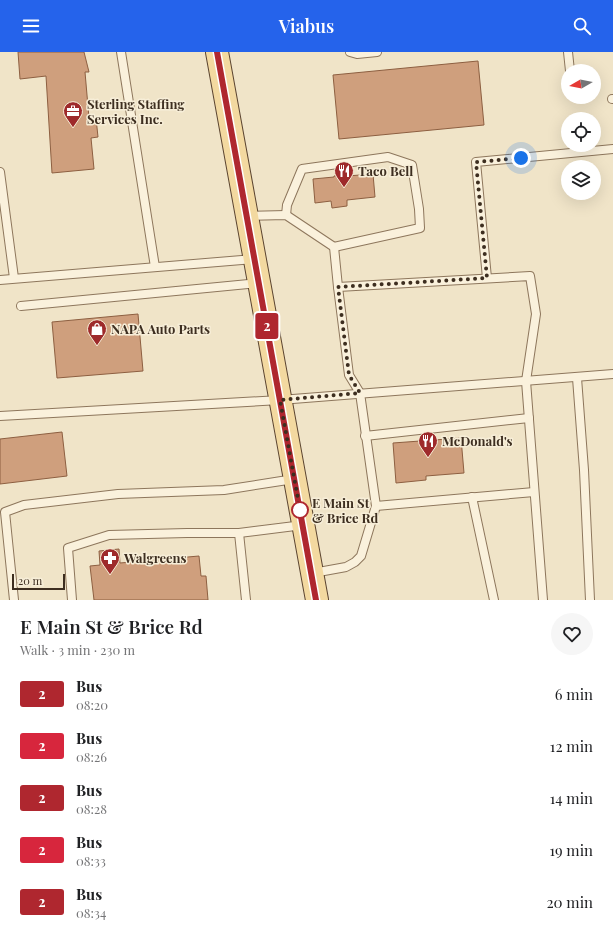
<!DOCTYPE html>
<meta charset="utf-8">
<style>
body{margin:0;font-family:"Playfair Display",serif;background:#f6f6f6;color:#202124;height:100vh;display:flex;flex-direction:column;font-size:15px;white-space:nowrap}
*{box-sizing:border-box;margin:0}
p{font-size:13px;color:#757577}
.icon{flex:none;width:22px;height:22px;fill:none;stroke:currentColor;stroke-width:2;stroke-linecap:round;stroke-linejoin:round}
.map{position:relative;height:548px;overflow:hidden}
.details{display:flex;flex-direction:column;background:#fff;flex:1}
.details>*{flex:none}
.badge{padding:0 8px;border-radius:3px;font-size:14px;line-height:26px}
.needle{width:26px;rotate:261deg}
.buttons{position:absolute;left:561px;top:12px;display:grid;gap:8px}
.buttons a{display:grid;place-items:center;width:40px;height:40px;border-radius:50%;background:#fff;box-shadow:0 4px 16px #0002;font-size:20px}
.scale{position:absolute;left:12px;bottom:10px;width:53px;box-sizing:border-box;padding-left:4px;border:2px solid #3d2e20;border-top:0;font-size:11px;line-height:14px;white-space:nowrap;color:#3d2e20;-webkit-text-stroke:3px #f7eed8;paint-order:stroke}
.you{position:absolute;width:20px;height:20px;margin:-10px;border:3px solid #fff;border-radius:50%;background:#1a73e8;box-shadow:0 0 0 6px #1a73e833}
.map>.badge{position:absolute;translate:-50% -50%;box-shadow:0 0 0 2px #fff}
.round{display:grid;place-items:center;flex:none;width:42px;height:42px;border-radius:21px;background:#f6f6f6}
.head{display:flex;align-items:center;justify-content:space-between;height:68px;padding:0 20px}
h1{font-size:19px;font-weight:600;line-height:30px}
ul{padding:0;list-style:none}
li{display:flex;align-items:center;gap:12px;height:52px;padding:0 20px}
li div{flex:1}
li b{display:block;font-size:15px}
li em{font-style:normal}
li .badge{min-width:44px;font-weight:700;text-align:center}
header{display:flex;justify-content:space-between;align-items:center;height:52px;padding:0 20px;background:#2563eb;color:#fff;font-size:18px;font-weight:600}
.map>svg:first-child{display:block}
.building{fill:#cf9f7d;stroke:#8d5f41}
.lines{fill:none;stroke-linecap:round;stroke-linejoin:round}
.lane-casing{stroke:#8d765c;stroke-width:10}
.primary-casing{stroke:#5b4430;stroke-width:24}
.lane{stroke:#faf1dc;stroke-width:8}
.primary{stroke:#f3d9a0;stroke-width:22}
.line-casing{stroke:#fff;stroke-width:9}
.line{stroke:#af272f;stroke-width:6}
.walk{stroke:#3d2e20;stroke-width:4;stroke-dasharray:0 7.2}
.stop-dot{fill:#fff;stroke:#af272f;stroke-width:2}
.labels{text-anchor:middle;stroke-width:3;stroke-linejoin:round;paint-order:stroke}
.poi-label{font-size:13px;font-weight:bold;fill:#3d2e20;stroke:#f7eed8;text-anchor:start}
.stop-label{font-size:13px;font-weight:bold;fill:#3d2e20;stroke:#f7eed8;text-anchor:start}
</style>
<header><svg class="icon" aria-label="menu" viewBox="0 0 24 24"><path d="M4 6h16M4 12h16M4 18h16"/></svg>Viabus<svg class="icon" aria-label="search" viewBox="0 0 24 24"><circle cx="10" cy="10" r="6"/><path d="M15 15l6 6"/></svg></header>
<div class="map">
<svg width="613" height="548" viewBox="0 0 613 548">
<rect width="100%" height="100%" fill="#f0e4c8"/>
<g class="building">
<path d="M18 0H84L89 20H85L89 66H96L98 85 91 86 94 117 52 121 46 24 20 27Z"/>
<path d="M478 9 484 73 339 87 333 23Z"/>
<path d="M347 122V124L373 122 375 145 347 148V154L332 156 331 149 315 151 313 127 334 125V124Z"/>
<path d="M138 262 143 319 57 326 52 270Z"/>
<path d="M62 380 67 424 0 432V387Z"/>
<path d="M461 386 464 421 426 424V428L396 431 393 391Z"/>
<path d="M119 497 120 511 199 504 201 524H206L208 548H94L90 514 100 513 99 499Z"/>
</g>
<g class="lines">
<g class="lane-casing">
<g id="lane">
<path d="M121 0 155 215"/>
<path d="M350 0 357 2 377 0"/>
<path d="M568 0 570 19"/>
<path d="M612 47H613"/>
<path d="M0 120 14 226"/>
<path d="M286 163 287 153 302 117 388 105 412 113 419 157 420 176 334 195"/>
<path d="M248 164 286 163 334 195 338 235 349 323 360 341 376 454 361 504 355 510 346 515 313 521"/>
<path d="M487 226 476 110 613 97"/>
<path d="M0 228 254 207"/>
<path d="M338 235 530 224 536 262 526 329 543 548"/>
<path d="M21 254 258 231"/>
<path d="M577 326 584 418 590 548"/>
<path d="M0 364 280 348 613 322"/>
<path d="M365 384 529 366"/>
<path d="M472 445 494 548"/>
<path d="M376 454 534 440"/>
<path d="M239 481 246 548"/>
<path d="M14 548 5 460 24 453 118 442 224 438 294 427"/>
<path d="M72 548 68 496 109 483 187 481H239L303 473"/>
</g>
</g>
<g class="primary-casing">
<path id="primary" d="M217 0 317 548"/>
</g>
<use href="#lane" class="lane"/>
<use href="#primary" class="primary"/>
</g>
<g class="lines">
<g class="line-casing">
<path id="line" d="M217 0 316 548"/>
</g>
<use href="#line" class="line"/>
<path class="walk" d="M300 458 280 348 360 341 349 323 338 235 487 226 476 110 521 106"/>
</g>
<defs>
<g id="office-pin" transform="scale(1)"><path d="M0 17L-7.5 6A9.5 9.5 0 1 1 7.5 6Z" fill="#9e2a2b" stroke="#f7eed8"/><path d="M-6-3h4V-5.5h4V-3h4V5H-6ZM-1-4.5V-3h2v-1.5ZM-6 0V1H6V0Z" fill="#fff"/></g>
<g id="restaurant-pin" transform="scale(1)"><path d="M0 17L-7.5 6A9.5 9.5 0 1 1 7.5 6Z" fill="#9e2a2b" stroke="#f7eed8"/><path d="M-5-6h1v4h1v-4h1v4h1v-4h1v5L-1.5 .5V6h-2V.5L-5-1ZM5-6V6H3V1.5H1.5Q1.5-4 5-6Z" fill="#fff"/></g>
<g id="shop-pin" transform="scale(1)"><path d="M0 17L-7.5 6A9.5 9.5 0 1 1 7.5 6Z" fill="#9e2a2b" stroke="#f7eed8"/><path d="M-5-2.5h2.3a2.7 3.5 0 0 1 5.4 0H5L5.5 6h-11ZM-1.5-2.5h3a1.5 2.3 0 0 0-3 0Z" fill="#fff"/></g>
<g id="pharmacy-pin" transform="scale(1)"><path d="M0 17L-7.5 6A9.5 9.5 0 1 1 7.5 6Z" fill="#9e2a2b" stroke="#f7eed8"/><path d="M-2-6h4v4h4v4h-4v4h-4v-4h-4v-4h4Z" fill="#fff"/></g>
</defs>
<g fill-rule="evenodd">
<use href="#office-pin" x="73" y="59"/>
<use href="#restaurant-pin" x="344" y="119"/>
<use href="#shop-pin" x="97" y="277"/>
<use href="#restaurant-pin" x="428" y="389"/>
<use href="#pharmacy-pin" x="110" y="506"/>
</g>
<circle class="stop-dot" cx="300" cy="458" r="8"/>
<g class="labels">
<g class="poi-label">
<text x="87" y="57">Sterling Staffing<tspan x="87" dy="15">Services Inc.</tspan></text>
<text x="358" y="124">Taco Bell</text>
<text x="111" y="282">NAPA Auto Parts</text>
<text x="442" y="394">McDonald's</text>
<text x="124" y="511">Walgreens</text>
</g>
<g class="stop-label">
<text x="312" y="456">E Main St<tspan x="312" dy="15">&amp; Brice Rd</tspan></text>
</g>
</g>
</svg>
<div class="buttons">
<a><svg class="needle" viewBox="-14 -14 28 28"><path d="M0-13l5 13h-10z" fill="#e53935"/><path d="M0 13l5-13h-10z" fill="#757577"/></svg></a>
<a><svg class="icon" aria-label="locate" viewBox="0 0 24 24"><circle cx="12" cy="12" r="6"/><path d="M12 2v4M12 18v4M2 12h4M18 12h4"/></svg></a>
<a><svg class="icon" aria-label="layers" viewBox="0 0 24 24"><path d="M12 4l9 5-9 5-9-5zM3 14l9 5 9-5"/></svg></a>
</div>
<div class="scale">20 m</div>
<div class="you" style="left:521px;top:106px"></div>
<b class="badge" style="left:267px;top:274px;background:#af272f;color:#fff">2</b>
</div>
<section class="details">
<div class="head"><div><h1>E Main St &amp; Brice Rd</h1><p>Walk · 3 min · 230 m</p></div><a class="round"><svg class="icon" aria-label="heart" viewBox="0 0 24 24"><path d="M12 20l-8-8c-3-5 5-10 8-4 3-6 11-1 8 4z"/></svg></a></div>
<ul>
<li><span class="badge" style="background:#af272f;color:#fff">2</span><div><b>Bus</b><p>08:20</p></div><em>6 min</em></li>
<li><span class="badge" style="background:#d7263d;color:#fff">2</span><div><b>Bus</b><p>08:26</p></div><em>12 min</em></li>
<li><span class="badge" style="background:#af272f;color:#fff">2</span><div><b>Bus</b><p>08:28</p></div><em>14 min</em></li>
<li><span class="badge" style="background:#d7263d;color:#fff">2</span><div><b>Bus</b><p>08:33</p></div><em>19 min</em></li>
<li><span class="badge" style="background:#af272f;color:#fff">2</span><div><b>Bus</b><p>08:34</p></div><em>20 min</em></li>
</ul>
</section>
